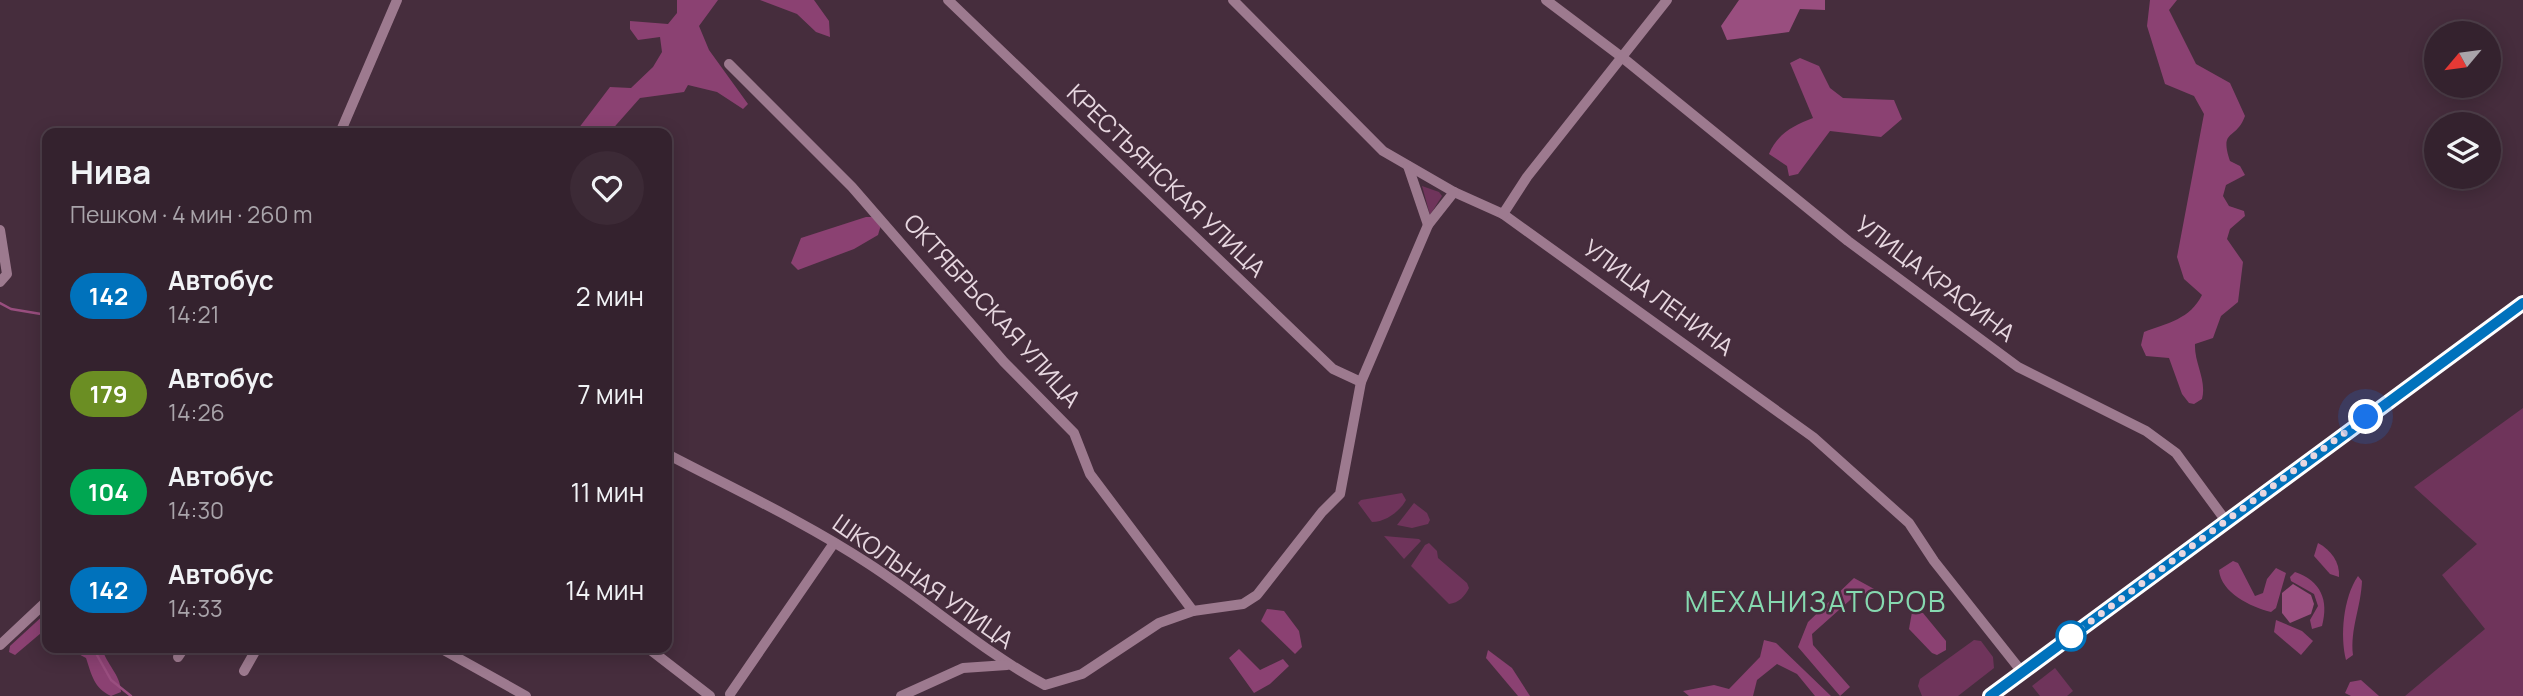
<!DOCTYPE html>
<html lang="ru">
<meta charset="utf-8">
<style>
body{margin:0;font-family:Manrope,sans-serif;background:#3c2a36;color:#f1f3f6;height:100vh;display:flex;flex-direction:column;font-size:26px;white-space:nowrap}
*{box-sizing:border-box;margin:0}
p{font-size:23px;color:#a9a4aa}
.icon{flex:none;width:38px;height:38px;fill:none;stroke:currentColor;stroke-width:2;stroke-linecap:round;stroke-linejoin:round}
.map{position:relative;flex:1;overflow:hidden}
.panel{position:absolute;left:42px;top:128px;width:630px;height:525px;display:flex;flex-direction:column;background:#34222e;border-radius:14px;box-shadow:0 4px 18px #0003,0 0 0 2px #4e3f4a}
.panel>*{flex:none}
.badge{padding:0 14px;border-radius:23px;font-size:24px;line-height:46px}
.needle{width:46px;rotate:241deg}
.buttons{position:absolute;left:2424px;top:21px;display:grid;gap:14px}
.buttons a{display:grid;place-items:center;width:77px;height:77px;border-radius:50%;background:#34222e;box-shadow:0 4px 18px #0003,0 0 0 2px #4e3f4a;font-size:35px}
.you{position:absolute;width:35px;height:35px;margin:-18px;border:5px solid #fff;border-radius:50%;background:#1a73e8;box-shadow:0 0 0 10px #1a73e833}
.map>.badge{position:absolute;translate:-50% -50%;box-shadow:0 0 0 4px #fff}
.round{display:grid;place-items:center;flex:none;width:74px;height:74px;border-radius:37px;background:#3c2a36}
.headline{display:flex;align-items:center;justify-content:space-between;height:119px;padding:0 28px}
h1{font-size:33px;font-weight:700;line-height:52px}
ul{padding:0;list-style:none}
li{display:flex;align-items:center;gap:21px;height:98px;padding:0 28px}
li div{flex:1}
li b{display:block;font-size:26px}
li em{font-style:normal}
li .badge{min-width:77px;font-weight:700;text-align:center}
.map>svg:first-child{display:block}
.green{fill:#6f345b}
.forest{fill:#8b4172}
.water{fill:#994e7f}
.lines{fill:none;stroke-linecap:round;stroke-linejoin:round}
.stream{stroke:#994e7f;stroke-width:2.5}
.street{stroke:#9d7a8f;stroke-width:10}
.secondary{stroke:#d79fc1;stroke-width:14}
.line-casing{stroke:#fff;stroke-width:16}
.line{stroke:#0072bc;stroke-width:10}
.walk{stroke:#e7d7e0;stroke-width:7;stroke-dasharray:0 12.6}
.stop-dot{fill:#fff;stroke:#0072bc;stroke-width:3.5}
.labels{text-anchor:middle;stroke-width:5;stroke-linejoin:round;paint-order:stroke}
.street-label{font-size:24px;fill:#e7d7e0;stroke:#462d3d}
.quarter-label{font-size:28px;letter-spacing:2px;fill:#86d9b0;stroke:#462d3d}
</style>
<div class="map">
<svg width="2523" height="696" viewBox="0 0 2523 696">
<rect width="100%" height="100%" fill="#462d3d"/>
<g class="green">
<path d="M1422 186 1439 192 1442 196 1430 215Z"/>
<path d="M2523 408V696H2405L2485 629 2442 575 2477 544 2414 487Z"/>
<path d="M1402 493 1406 500C1400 511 1386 522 1372 522L1358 503 1361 500Z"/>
<path d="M1414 503 1427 513 1430 520 1428 524 1412 528 1397 525Z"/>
<path d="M1384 536 1419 539 1421 541 1404 559Z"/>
<path d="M1429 543 1437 551 1438 558 1467 583 1469 588C1465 596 1459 603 1449 604L1411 566 1425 545Z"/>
<path d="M1974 640 1981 641 1993 657 1994 668 1958 696H1922L1918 686 1920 679Z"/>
<path d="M2055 668 2073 691 2067 696H2040L2032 686Z"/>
</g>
<g class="forest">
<path d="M677 0H718L699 26 709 50 748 104 743 109 717 92 688 85 684 92 640 98 609 133H575L610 87 631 88 653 67 662 52 660 37 638 40 630 29V21L668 24 677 13Z"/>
<path d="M760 0H814L829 21 830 37 816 32 797 14Z"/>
<path d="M2150 0H2177L2169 10 2196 64 2230 83 2245 116C2236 141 2219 128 2230 161L2240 166 2245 175 2226 185 2223 196 2229 206 2244 211 2245 216 2230 229 2227 239 2243 262 2238 302 2221 316 2213 338 2195 344C2194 363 2207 380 2202 399L2194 404 2189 403 2182 394 2169 358 2146 356 2141 345 2144 332C2168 323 2190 319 2202 295L2184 279 2177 257 2204 114 2194 96 2165 84 2147 26Z"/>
<path d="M1800 58 1819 66 1830 88 1843 98 1894 100 1902 119 1881 137 1830 131 1798 174 1789 176 1787 166 1769 154C1777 134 1794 125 1813 118L1790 63Z"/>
<path d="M866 217H872L881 225 878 235 854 249 798 270 791 263 801 238Z"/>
<path d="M2318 543C2331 550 2340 562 2339 577L2330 574 2314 556Z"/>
<path d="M2233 561 2238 563 2255 596 2263 593 2267 579 2276 568 2286 573 2276 608 2271 612C2251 607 2221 593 2219 570Z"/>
<path d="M2295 572C2321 581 2329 600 2322 626L2312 629 2310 620 2318 606 2314 594 2291 581 2290 577Z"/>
<path d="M2358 576 2362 581C2361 607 2350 629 2353 655L2346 660C2340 636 2343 598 2358 576Z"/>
<path d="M1854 578 1876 590 1875 595 1858 593 1812 634 1813 645 1850 687 1840 696 1798 647 1808 622Z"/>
<path d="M1267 609 1284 611 1299 631 1302 647 1295 654 1261 621Z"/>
<path d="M47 612V636L41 633 15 655 9 652 10 646Z"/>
<path d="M1912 612 1923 613 1946 641V650L1937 655 1932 653 1909 629Z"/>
<path d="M2276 620 2302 631 2313 641 2301 655 2274 632Z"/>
<path d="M1764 640 1776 643 1831 696H1815L1797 674 1777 664 1757 680 1753 696H1689L1683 691 1714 685 1729 689 1760 657Z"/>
<path d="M67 648H102C106 664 121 675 121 692L111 696C94 688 92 676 86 658Z"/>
<path d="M1239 649 1260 670 1283 659 1289 666 1270 684 1254 693 1229 658Z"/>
<path d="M1488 650 1512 668 1530 696H1518L1486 658Z"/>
<path d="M2361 680 2379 696H2351L2345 693 2350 682Z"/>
</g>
<g class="water">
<path d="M1739 0H1825V10L1800 9 1789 32 1727 40 1721 26Z"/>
<path d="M2293 584 2311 595 2314 604 2311 614 2290 623 2282 613V593Z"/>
</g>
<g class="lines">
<g class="stream">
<path d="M0 303 11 309 47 315"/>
<path d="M93 648 111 680 131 696"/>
</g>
<g class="street">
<path d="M948 0 1333 369 1361 382"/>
<path d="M1233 0 1383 151 1454 192 1503 214 1813 437 1909 523 1934 561 2022 672"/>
<path d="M1546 0 1623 58 1848 241 2018 367 2146 431 2176 453 2226 521"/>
<path d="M729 64 852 187 1004 362 1074 433 1090 474 1193 611"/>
<path d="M340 133 397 0"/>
<path d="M1408 166 1428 225 1454 192"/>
<path d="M1503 214 1527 177 1667 0"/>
<path d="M0 230 7 274 0 282"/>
<path d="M667 454C734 489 805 522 869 564 929 603 982 651 1045 685L1082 674 1159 623 1193 611 1243 604 1257 595 1322 512 1340 494 1361 382 1428 225"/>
<path d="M0 645 47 601"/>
<path d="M440 648 526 696"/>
<path d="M648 648 710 696"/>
<path d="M178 657 184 648"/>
<path d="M244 671 257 648"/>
<path d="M730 694 834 543"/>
<path d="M901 696 963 668 1007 665"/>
</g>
<path class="secondary" d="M1990 696 2523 303"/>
</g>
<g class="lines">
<g class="line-casing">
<path id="line" d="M1990 696 2523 303"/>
</g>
<use href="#line" class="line"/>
<path class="walk" d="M2071 636 2366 417"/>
</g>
<circle class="stop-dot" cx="2071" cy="636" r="14"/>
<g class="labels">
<g class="street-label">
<text transform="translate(1166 181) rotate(44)" y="8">КРЕСТЬЯНСКАЯ УЛИЦА</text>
<text transform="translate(1935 279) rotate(37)" y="8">УЛИЦА КРАСИНА</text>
<text transform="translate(1658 298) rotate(36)" y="8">УЛИЦА ЛЕНИНА</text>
<text transform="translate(992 311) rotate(48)" y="8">ОКТЯБРЬСКАЯ УЛИЦА</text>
<text transform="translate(923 582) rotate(35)" y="8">ШКОЛЬНАЯ УЛИЦА</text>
</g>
<g class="quarter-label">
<text x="1816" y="612">МЕХАНИЗАТОРОВ</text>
</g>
</g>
</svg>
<div class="buttons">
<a><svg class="needle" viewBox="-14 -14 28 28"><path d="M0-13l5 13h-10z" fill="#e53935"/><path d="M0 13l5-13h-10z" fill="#a9a4aa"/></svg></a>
<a><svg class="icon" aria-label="layers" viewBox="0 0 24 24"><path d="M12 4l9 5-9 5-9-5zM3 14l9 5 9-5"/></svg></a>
</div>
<div class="you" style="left:2366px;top:417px"></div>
<section class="panel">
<div class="headline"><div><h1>Нива</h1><p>Пешком · 4 мин · 260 m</p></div><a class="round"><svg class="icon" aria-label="heart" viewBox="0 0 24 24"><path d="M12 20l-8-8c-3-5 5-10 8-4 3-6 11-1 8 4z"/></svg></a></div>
<ul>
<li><span class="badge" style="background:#0072bc;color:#fff">142</span><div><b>Автобус</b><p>14:21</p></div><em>2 мин</em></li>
<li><span class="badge" style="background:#6b8e23;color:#fff">179</span><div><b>Автобус</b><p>14:26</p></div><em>7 мин</em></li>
<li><span class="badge" style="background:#00a651;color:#fff">104</span><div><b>Автобус</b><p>14:30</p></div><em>11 мин</em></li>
<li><span class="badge" style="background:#0072bc;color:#fff">142</span><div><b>Автобус</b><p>14:33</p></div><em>14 мин</em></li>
</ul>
</section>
</div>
